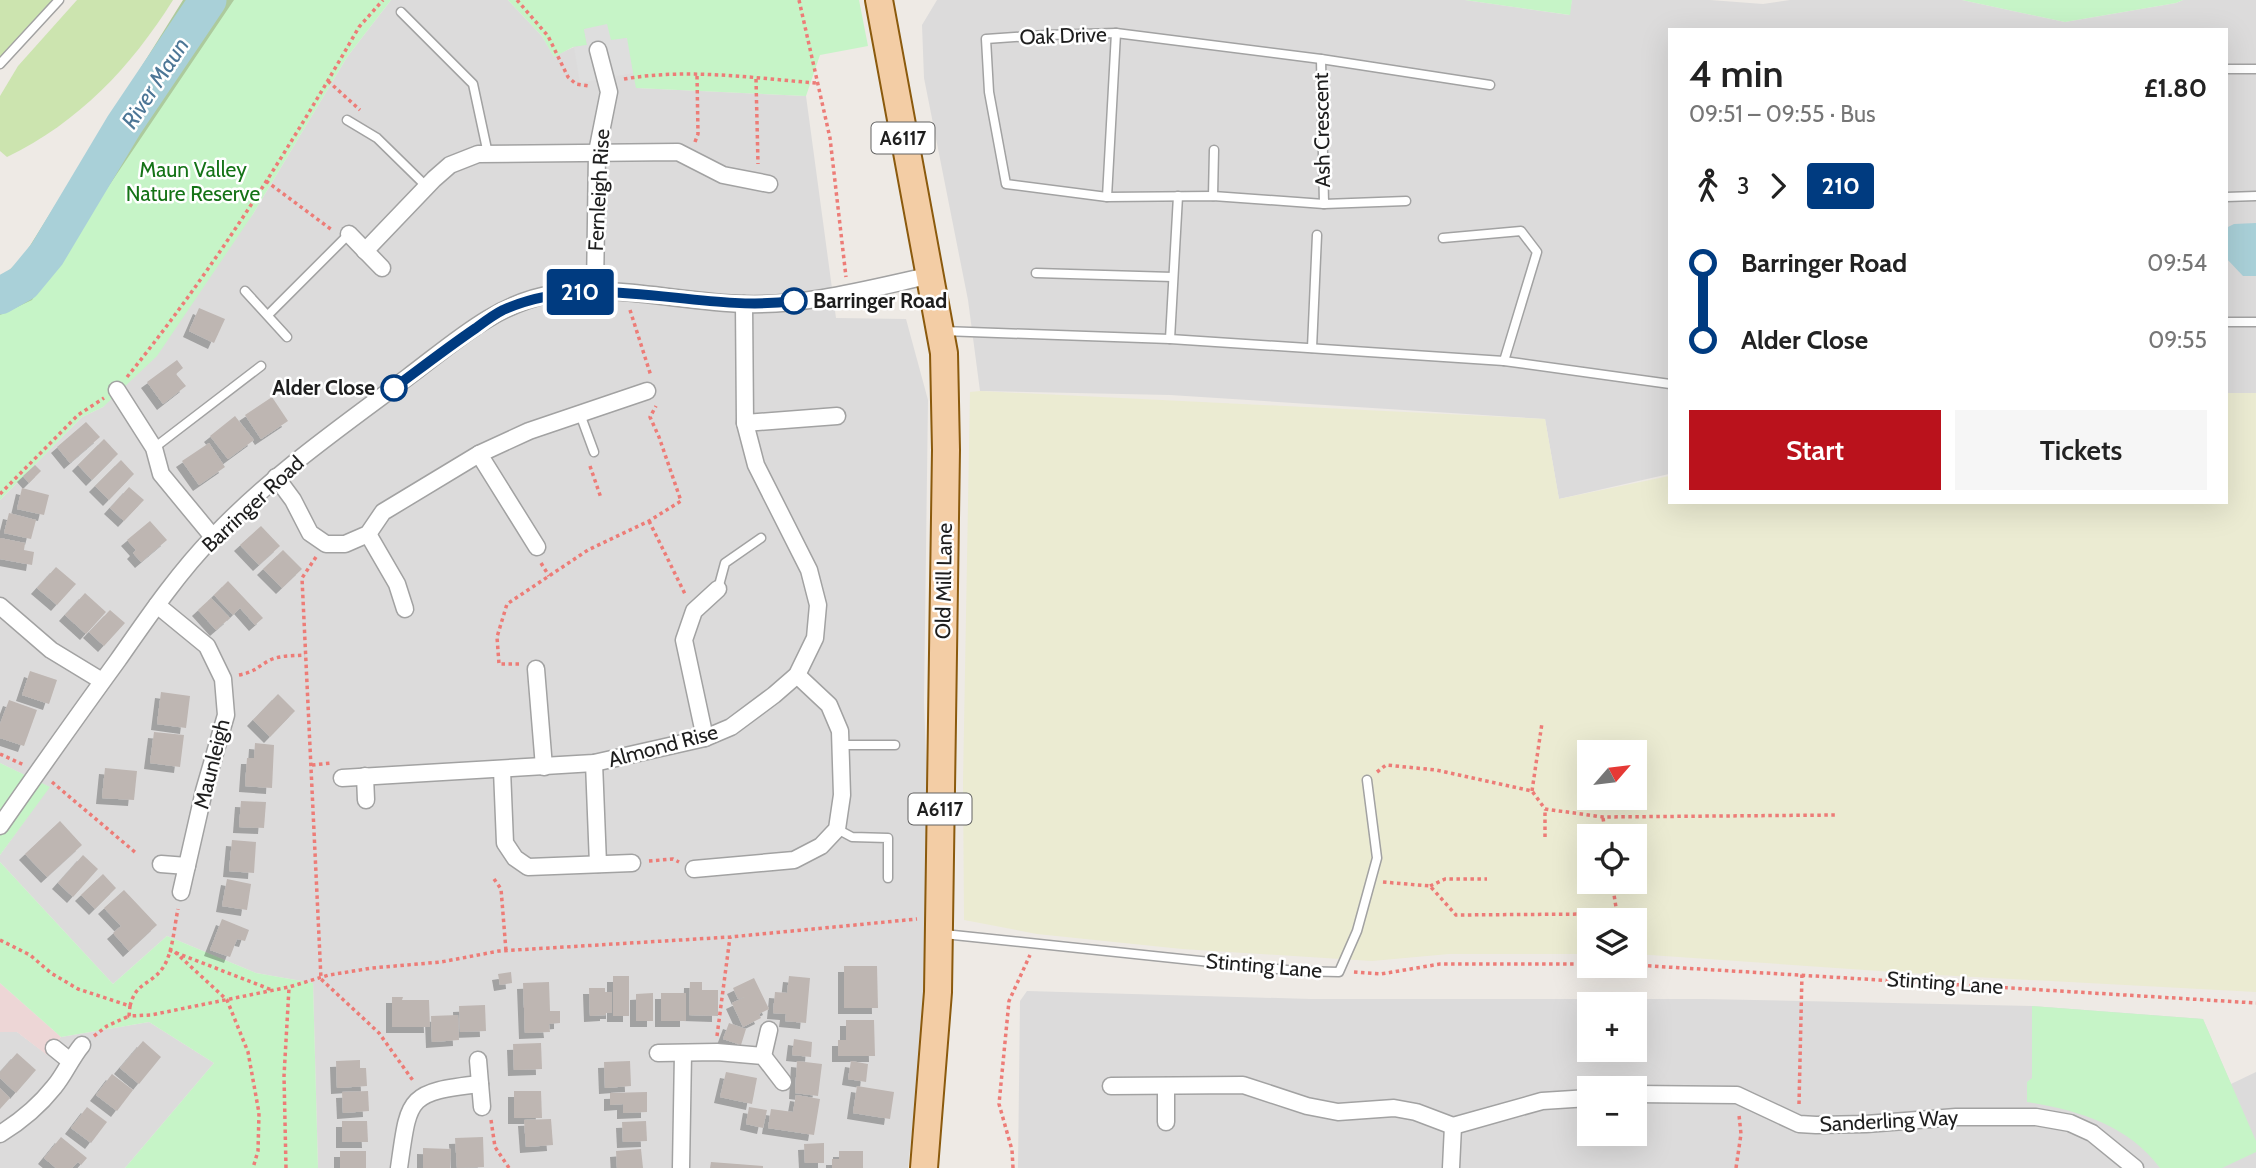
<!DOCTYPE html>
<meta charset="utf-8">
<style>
body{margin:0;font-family:Cabin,sans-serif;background:#f6f6f6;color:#222;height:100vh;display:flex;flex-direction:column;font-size:26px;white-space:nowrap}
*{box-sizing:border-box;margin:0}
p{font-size:23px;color:#767676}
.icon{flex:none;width:38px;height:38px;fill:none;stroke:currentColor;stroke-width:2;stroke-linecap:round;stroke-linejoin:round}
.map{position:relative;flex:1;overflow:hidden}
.details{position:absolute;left:1668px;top:28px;width:560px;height:476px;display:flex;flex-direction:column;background:#fff;border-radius:0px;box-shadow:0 7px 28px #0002}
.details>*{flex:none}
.badge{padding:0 14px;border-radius:5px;font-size:24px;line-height:46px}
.needle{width:46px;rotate:62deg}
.buttons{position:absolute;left:1577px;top:740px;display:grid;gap:14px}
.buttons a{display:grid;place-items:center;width:70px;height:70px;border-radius:0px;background:#fff;box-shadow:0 7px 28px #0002;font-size:35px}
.map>.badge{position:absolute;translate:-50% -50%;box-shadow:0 0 0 4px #fff}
.legs{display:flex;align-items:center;gap:10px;height:77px;padding:0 21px;font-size:23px}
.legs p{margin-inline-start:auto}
.summary{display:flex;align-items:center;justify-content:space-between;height:119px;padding:0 21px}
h1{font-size:38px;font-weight:600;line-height:52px}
.cta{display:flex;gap:14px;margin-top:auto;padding:14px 21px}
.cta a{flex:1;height:80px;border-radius:0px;background:#ba121c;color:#fff;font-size:28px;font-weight:600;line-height:80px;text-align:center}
.cta a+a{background:#f6f6f6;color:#222}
ul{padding:0 21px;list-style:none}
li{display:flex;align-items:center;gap:24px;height:77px;font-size:26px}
li i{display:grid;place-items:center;width:10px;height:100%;margin:0 9px;background:currentColor}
li i::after{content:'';width:18px;height:18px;margin:-9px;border:5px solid;border-radius:50%;background:#fff}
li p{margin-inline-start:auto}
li:first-child i{background:linear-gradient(#0000 50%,currentColor 0)}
li:last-child i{background:linear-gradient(currentColor 50%,#0000 0)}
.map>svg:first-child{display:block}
.residential{fill:#dcdbdb;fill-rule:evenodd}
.commercial{fill:#edd6d6}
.farmland{fill:#ebebd2;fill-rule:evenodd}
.grass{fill:#cce4af}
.forest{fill:#adca9d}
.park{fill:#c6f4c7}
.parking{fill:#dedede}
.water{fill:#a9d0d8}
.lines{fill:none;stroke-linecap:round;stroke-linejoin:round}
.river{stroke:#a9d0d8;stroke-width:37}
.building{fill:#beb6b2;filter:url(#shadow)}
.lane-casing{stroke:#a2a2a2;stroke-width:11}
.street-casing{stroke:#a2a2a2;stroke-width:19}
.primary-casing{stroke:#8b5a0d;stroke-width:30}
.path{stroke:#ed7c77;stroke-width:3.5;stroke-dasharray:3.5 3.5;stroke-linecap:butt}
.lane{stroke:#fff;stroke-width:8}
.street{stroke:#fff;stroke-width:16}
.primary{stroke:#f3cda5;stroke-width:26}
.line-1-casing{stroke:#fff;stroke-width:16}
.line-1{stroke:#003b80;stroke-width:10}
.stop-1-dot{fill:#fff;stroke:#003b80;stroke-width:3.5}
.labels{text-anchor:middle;stroke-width:5;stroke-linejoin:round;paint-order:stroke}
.shield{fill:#fff;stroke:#626262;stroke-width:2}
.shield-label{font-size:19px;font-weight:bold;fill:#1e1e1e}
.street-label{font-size:21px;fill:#1e1e1e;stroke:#fff}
.park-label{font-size:21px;fill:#157317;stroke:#fff}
.stop-label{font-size:21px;font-weight:bold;fill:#1e1e1e;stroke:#fff;text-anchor:start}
.water-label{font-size:23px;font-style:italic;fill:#4c7696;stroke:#fff}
</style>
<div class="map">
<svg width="2256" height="1168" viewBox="0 0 2256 1168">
<defs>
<filter id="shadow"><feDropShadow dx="-6" dy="6" stdDeviation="0" flood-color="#0004"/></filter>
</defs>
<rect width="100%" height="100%" fill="#eeeae5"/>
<g class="residential">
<path d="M391 0H508L542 36 554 56 574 47 584 29 607 24 627 38 637 88 806 96 836 318 906 319 928 400 924 702 929 842 928 985 908 1168H318L313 983 256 973 167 936 113 984 0 862V855L49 787 0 763V500L82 417 103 407 253 214 347 57Z"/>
<path d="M937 0H1465L1569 15 1572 0H1710L1763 4 1790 0H1962L2065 22 2176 3 2183 0H2256V393H2226V30H1670L1669 474 1559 499 1545 419 1170 395 980 391 968 300 924 78 922 25Z"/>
<path d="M1027 991 1311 999H1704L2032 1006 2203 1019 2231 1084 2256 1072V1168H1018L1020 1001ZM1589 1004H1634V1050H1589ZM1589 1088H1634V1134H1589Z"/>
<path d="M149 1022 214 1063 125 1168H0V1032H17L46 1054 61 1037Z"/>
</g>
<path class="commercial" d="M0 983 61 1037 47 1055 17 1032H0Z"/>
<path class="farmland" d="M980 391 1545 419 1559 499 1669 476 1670 502H2226V393H2256V992L1937 975 1635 954 1634 920H1589V954H1449L1372 961 1182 949 1037 934 964 920 963 782 970 392ZM1589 752H1634V798H1589ZM1589 836H1634V882H1589Z"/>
<g class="grass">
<path d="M0 0H53L0 60Z"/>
<path d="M77 0H173C131 67 79 122 7 157L0 151V96L18 66Z"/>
</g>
<path class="forest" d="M183 0H372L0 422V279L23 257Z"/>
<g class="park">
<path d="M234 0H391L347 57 253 214 157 356 103 407 82 417 0 500V315L32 300Z"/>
<path d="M508 0H859L868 46 820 55 806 96 636 88 626 38 611 41 584 29 587 45 573 47 554 57 542 36Z"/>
<path d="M1465 0H1572L1570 15Z"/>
<path d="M1962 0H2183L2176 3 2065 22Z"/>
<path d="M0 763 50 787 0 855Z"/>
<path d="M0 862 113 984 167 936 256 973 313 983 318 1168H125L214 1063 149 1022 61 1037 0 983Z"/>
<path d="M2032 1006 2203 1019 2256 1141V1152L2222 1168H2160C2128 1125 2077 1110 2027 1102V1082L2032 1078Z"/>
</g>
<path class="parking" d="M607 24 611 40 627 38 633 73 580 83 574 47 587 45 584 29Z"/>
<path class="water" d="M2256 223V276H2243L2226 258V228L2234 224Z"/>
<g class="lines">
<path class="river" d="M0 296 23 283 47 254 124 125 208 0"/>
</g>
<g class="building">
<path d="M199 308 225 319 214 343 189 331Z"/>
<path d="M177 360 183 368 176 374 186 386 163 404 147 382Z"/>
<path d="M272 397 288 421 261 439 245 415Z"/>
<path d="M235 416 254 440 228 459 210 436Z"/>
<path d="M86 422 100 437 70 463 57 447Z"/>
<path d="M104 439 118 454 92 480 78 465Z"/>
<path d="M209 443 225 467 199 485 182 461Z"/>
<path d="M121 460 134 474 109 500 95 486Z"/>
<path d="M35 465 41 471 29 483 23 476Z"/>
<path d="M129 487 144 500 124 521 110 508Z"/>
<path d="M22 488 49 495 44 515 17 509Z"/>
<path d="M9 513 36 520 31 539 4 533Z"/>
<path d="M150 521 167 540 141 562 133 553 136 550 127 540Z"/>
<path d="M261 526 280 546 259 565 240 545Z"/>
<path d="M0 538 25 543 24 550 34 552 32 565 0 559Z"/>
<path d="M283 550 302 569 282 588 263 569Z"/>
<path d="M56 567 76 584 57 605 37 588Z"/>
<path d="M228 581 263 618 255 625 240 608 233 615 214 595Z"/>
<path d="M85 593 106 612 86 634 65 615Z"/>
<path d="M211 598 230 618 216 630 198 610Z"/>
<path d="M110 610 125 623 104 646 89 632Z"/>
<path d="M30 671 57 680 49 704 22 695Z"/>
<path d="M161 692 190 696 186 728 157 724Z"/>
<path d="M278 694 295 711 270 737 253 720Z"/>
<path d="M9 700 37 710 24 746 0 738V724Z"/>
<path d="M154 732 184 735 180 767 150 763Z"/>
<path d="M255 743 274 745 272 788 245 786 247 758H254Z"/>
<path d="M105 768 137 771 134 800 102 798Z"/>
<path d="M241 801 266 802 264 828 239 827Z"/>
<path d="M60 821 82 845 47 877 25 854Z"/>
<path d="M232 840 256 842 254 873 229 871Z"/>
<path d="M83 855 98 869 73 897 58 883Z"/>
<path d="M103 874 116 888 95 909 81 895Z"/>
<path d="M227 879 251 884 247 910 222 906Z"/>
<path d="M124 890 157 925 129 951 113 933 121 926 104 908Z"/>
<path d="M222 919 249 930 245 941 237 939 230 957 210 950Z"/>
<path d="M844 966H877L878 1008H844Z"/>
<path d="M511 972 512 983 500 985 498 974Z"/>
<rect x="613" y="976" width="16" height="40"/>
<path d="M789 976 810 978 806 1023 785 1021 786 1014 773 1013 775 992 787 993Z"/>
<path d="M754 978 769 1009 759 1014 761 1018 743 1027 732 1003 745 997 738 999 733 988Z"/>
<path d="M549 982 550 1011H560V1023L549 1024 550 1032 525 1033 523 983Z"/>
<path d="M690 982H702V990H718V1016L689 1015Z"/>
<path d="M589 988H605V992H612V1013H606V1015L590 1016Z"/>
<path d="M653 993V1021H636V994Z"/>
<rect x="661" y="993" width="25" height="28"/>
<path d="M392 997H403L402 1000H429L430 1027H392Z"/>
<path d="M485 1005 486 1031 460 1032 459 1006Z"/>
<path d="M458 1015 459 1040 432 1042 431 1016Z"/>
<path d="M846 1020H874L875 1056H838V1040H846Z"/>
<path d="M729 1023 746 1029 741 1045 723 1039Z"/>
<path d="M794 1039 812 1042 811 1057 792 1055Z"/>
<path d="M143 1041 161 1057 139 1084 120 1068Z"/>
<path d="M541 1043 542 1069 514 1070 513 1044Z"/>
<path d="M17 1053 36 1070 16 1093 0 1078V1072Z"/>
<path d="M360 1060V1068H366L367 1086 337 1088 336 1061Z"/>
<path d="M630 1061 631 1086 605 1088 604 1062Z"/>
<path d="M797 1061 822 1064 818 1096 795 1093Z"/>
<path d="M851 1061 868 1064 866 1082 848 1079Z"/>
<path d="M726 1072 757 1078 752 1104 720 1097Z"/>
<path d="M112 1074 133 1090 117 1111 96 1095Z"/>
<path d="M857 1086 894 1092 890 1119 853 1113Z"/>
<path d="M0 1088 10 1098 0 1109Z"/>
<path d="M368 1091 369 1111 343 1113 342 1092Z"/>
<path d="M514 1091H541L542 1118H514Z"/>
<path d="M647 1092V1112L623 1113V1104L610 1105V1093Z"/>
<path d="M796 1095 820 1099 814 1135 768 1128 771 1109 793 1112Z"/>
<path d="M87 1107 107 1122 91 1143 71 1128Z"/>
<path d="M749 1107 767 1110 763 1128 746 1124Z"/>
<path d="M551 1119 553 1145 526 1147 524 1120Z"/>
<path d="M342 1121H367L368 1142H342Z"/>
<path d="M646 1121 647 1141 623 1142 622 1122Z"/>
<path d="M61 1137 87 1158 81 1165 78 1162 72 1168H56L44 1158Z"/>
<path d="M483 1137 484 1167 457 1168 455 1138Z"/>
<path d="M824 1143V1163H805L804 1144Z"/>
<path d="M423 1148 451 1149 450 1168H423Z"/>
<path d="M641 1149 643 1168H617L616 1151Z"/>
<rect x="340" y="1151" width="26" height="17"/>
<path d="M839 1151H863V1168H832V1159H839Z"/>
<path d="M711 1162 763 1166V1168H710Z"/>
</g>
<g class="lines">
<g class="lane-casing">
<g id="lane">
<path d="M401 12 473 84 488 154"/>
<path d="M1321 59 1324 204 1406 201"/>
<path d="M0 64 59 0"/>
<path d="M2226 69H2256"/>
<path d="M347 120 377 138 426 186"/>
<path d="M1213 196 1214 150"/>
<path d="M1107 197 1116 33"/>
<path d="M2226 197 2256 196"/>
<path d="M1324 204 1213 196 1107 197 1006 184 989 92 986 39 1045 35 1116 33 1321 59 1490 85"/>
<path d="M1443 238 1521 231 1537 252 1504 361"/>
<path d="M1036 273 1173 277"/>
<path d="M245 291 287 337"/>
<path d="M268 315 349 234"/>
<path d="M2226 322H2256"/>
<path d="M943 331 1170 339 1504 361 1670 384"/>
<path d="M1170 339 1178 196"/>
<path d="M1312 348 1317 235"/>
<path d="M580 414 594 452"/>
<path d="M154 448 261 366"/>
<path d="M718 589 725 563 761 538"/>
<path d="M841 745H895"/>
<path d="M837 829 852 837 888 838V878"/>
<path d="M944 934 1296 971 1339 972 1357 931 1377 858 1367 780"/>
</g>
</g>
<g class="street-casing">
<g id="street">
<path d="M349 234 382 268"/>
<path d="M365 251 434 179 450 165 478 154 678 152 723 175 769 184"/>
<path d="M595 290 597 152 609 92 598 50"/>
<path d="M117 390 154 448 161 474 213 537"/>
<path d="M745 423 837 416"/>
<path d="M479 454 537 547"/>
<path d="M276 477 293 500 310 533 326 544H345L368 534 383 512 479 454 529 431 647 391"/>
<path d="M368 534 397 584 405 609"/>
<path d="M157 605 207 646 223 679 226 715 204 791 181 892"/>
<path d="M0 606 51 650 102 681"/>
<path d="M536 669 544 767"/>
<path d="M705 738 684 640 694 611 718 589"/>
<path d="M594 763 598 864"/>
<path d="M502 770 505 843 515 858 528 867 632 863"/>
<path d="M365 776 366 800"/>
<path d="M342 778 594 763 705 738 731 727 774 695 797 675 815 638 818 605 809 570 756 465 745 423 744 304"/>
<path d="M0 826C39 770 78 715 118 660 148 617 178 573 214 536 272 475 341 427 408 377 451 345 497 302 553 294 617 284 680 302 744 304 806 306 868 289 928 276"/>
<path d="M161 864 187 866"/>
<path d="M694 869 794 860 821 846 837 829 842 795 840 731 829 705 797 675"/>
<path d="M54 1048 70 1061"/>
<path d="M658 1053 717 1052 763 1056 783 1082"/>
<path d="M763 1056 769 1030"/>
<path d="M478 1060 482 1107"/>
<path d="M1111 1086 1243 1085 1307 1106 1338 1112 1394 1108 1416 1112 1453 1126 1542 1101 1589 1098"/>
<path d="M1634 1094 1737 1095 1799 1124 1816 1125 1866 1124 1956 1117H2036L2070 1123 2092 1133 2135 1168"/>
<path d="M1166 1122V1086"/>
<path d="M0 1134C21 1121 39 1106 54 1087 65 1074 71 1058 82 1045"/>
<path d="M399 1168C409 1098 406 1092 480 1084"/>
<path d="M681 1168 683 1053"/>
<path d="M1451 1168 1453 1126"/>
</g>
</g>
<g class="primary-casing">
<path id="primary" d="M879 0 944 353 946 450 938 992 924 1168"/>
</g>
<g class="path">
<path d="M517 0 548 36 568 77 576 84 589 86"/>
<path d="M799 0 830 138 846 277"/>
<path d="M624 79C687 68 753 78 816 83"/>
<path d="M756 79 758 164"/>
<path d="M328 81 360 110"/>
<path d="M695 142 698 134 697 75"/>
<path d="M266 181 332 230"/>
<path d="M630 310 651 376"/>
<path d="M127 377C215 268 289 149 359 27L383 0"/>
<path d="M590 466 601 498"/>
<path d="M0 494 78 415 104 398"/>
<path d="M649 521 685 594"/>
<path d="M316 557 302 578 321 979 379 1033 414 1082"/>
<path d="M541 563 549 576"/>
<path d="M519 664H499L497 637 507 604 588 550 649 521 681 501 659 437 650 417 656 406"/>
<path d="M239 675C255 672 257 667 270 660 281 655 294 656 305 655"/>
<path d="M0 754 24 765"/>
<path d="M312 765 332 763"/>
<path d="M1377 772 1386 765 1436 770 1532 791 1545 809 1603 817 1836 815"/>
<path d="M52 782 136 853"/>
<path d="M1532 791 1542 723"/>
<path d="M1603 818 1606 836"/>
<path d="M1545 837V809"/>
<path d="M649 861 673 859 679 862"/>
<path d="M494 879 501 889 506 951"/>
<path d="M1383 882 1430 886 1456 915 1590 914"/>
<path d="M1612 882 1618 920"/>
<path d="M1430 886 1445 879H1487"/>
<path d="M0 940 30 955 51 973 78 989 130 1006 129 1016 151 1015 289 987 329 975 372 968 441 962 499 951 730 937 917 919"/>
<path d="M169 950 272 990"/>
<path d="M175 952 227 1000 248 1052 259 1113 258 1151 253 1168"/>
<path d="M1634 965 2256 1003"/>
<path d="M1354 972 1381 974 1440 964H1589"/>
<path d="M130 1006C136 982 149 986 162 969 173 954 174 927 178 909"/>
<path d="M94 1036 107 1026 129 1016"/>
<path d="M717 1036 730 937"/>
<path d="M1799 1104 1802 973"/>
<path d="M491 1120 495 1147 509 1168"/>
<path d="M286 1168 284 1076 289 988"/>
<path d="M1013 1168 1012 1150 999 1104 1009 1001 1030 955"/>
<path d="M1736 1168 1741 1134 1739 1115"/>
</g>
<use href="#lane" class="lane"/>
<use href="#street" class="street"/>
<use href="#primary" class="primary"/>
</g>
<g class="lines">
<g class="line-1-casing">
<path id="line-1" d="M394 388C421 368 448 347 476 328 484 322 493 315 503 310 597 268 696 314 794 301"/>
</g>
<use href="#line-1" class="line-1"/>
</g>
<g class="stop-1-dot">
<circle cx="794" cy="301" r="12"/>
<circle cx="394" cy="388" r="12"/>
</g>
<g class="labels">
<g class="shield">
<rect x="871.5" y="122.5" width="63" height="31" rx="5"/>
<rect x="908.5" y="793.5" width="63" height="31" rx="5"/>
</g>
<g class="shield-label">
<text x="903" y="145">A6117</text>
<text x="940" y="816">A6117</text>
</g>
<g class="street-label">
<text transform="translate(1063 36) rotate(-2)" y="7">Oak Drive</text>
<text transform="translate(1322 130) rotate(-91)" y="7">Ash Crescent</text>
<text transform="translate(599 190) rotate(-87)" y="7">Fernleigh Rise</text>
<text transform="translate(253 504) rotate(-43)" y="7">Barringer Road</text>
<text transform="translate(944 581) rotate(-89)" y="7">Old Mill Lane</text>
<text transform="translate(663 746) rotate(-15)" y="7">Almond Rise</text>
<text transform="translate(212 764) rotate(-76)" y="7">Maunleigh</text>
<text transform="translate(1264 966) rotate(5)" y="7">Stinting Lane</text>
<text transform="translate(1945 983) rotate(4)" y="7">Stinting Lane</text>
<text transform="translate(1889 1121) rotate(-3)" y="7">Sanderling Way</text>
</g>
<g class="park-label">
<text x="193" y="177">Maun Valley<tspan x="193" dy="24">Nature Reserve</tspan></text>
</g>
<g class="stop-label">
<text x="813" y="308">Barringer Road</text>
<text x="375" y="395" text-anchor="end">Alder Close</text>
</g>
<g class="water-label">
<text transform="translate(155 83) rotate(-57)" y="8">River Maun</text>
</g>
</g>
</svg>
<div class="buttons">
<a><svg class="needle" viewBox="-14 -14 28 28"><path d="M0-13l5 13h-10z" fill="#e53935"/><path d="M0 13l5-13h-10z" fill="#767676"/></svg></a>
<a><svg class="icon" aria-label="locate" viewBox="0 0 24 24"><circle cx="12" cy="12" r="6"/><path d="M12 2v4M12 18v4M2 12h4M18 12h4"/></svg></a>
<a><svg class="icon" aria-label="layers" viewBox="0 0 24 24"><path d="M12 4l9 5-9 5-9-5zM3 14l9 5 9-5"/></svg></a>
<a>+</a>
<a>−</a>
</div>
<b class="badge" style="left:580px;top:292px;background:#003b80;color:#fff">210</b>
<section class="details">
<div class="summary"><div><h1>4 min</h1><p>09:51 – 09:55 · Bus</p></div><b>£1.80</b></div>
<div class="legs"><svg class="icon" aria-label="walk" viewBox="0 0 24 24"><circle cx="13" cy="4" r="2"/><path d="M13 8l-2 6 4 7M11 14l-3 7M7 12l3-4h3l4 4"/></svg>3<svg class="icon" aria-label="forward" viewBox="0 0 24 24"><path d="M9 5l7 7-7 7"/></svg><b class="badge" style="background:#003b80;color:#fff">210</b></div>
<ul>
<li><i style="color:#003b80"></i><b>Barringer Road</b><p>09:54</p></li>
<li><i style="color:#003b80"></i><b>Alder Close</b><p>09:55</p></li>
</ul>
<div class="cta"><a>Start</a><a>Tickets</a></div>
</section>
</div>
